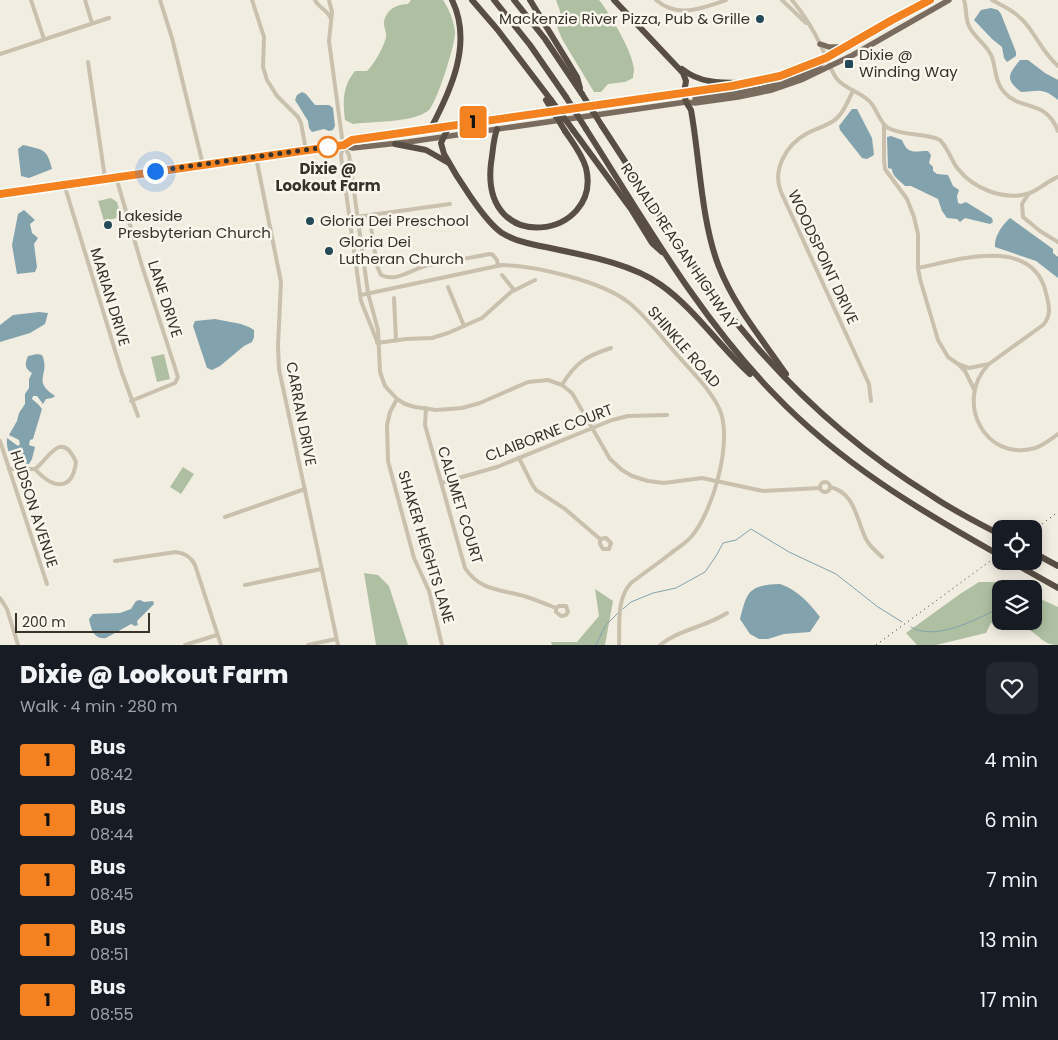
<!DOCTYPE html>
<meta charset="utf-8">
<style>
body{margin:0;font-family:Poppins,sans-serif;background:#242831;color:#f1f3f6;height:100vh;display:flex;flex-direction:column;font-size:19px;white-space:nowrap}
*{box-sizing:border-box;margin:0}
p{font-size:16px;color:#9ea1a6}
.icon{flex:none;width:28px;height:28px;fill:none;stroke:currentColor;stroke-width:2;stroke-linecap:round;stroke-linejoin:round}
.map{position:relative;height:645px;overflow:hidden}
.side{display:flex;flex-direction:column;background:#171b24;flex:1}
.side>*{flex:none}
.badge{padding:0 10px;border-radius:4px;font-size:18px;line-height:32px}
.controls{position:absolute;left:992px;top:520px;display:grid;gap:10px}
.controls a{display:grid;place-items:center;width:50px;height:50px;border-radius:10px;background:#171b24;box-shadow:0 2px 12px #0003;font-size:25px}
.scale{position:absolute;left:15px;bottom:12px;width:135px;box-sizing:border-box;padding-left:5px;border:2px solid #38322b;border-top:0;font-size:14px;line-height:18px;white-space:nowrap;color:#38322b;-webkit-text-stroke:4px #f9f6ed;paint-order:stroke}
.you{position:absolute;width:25px;height:25px;margin:-12px;border:4px solid #fff;border-radius:50%;background:#1a73e8;box-shadow:0 0 0 8px #1a73e833}
.map>.badge{position:absolute;translate:-50% -50%;box-shadow:0 0 0 2px #fff}
.round{display:grid;place-items:center;flex:none;width:52px;height:52px;border-radius:10px;background:#242831}
.headline{display:flex;align-items:center;justify-content:space-between;height:85px;padding:0 20px}
h1{font-size:24px;font-weight:800;line-height:38px}
ul{padding:0;list-style:none}
li{display:flex;align-items:center;gap:15px;height:60px;padding:0 20px}
li div{flex:1}
li b{display:block;font-size:19px}
li em{font-style:normal}
li .badge{min-width:55px;font-weight:700;text-align:center}
.map>svg:first-child{display:block}
.green{fill:#afc0a2}
.water{fill:#82a2ad}
.lines{fill:none;stroke-linecap:round;stroke-linejoin:round}
.stream{stroke:#82a2ad;stroke-width:1}
.street{stroke:#c9c0ad;stroke-width:4}
.primary{stroke:#796c5e;stroke-width:5.5}
.highway{stroke:#584e43;stroke-width:6}
.rail{stroke:#38322b;stroke-width:1;stroke-dasharray:1 4;stroke-linecap:butt}
.highway-bridge{stroke:#584e43;stroke-width:6}
.line-casing{stroke:#fff;stroke-width:11}
.line{stroke:#f58220;stroke-width:8}
.walk{stroke:#38322b;stroke-width:5;stroke-dasharray:0 9}
.poi-dot{fill:#244957;stroke:#f9f6ed;stroke-width:2}
.stop-dot{fill:#fff;stroke:#f58220;stroke-width:2.5}
.labels{text-anchor:middle;stroke-width:5;stroke-linejoin:round;paint-order:stroke}
.poi-label{font-size:15px;fill:#38322b;stroke:#f9f6ed;text-anchor:start}
.stop-label{font-size:15px;font-weight:bold;fill:#38322b;stroke:#f9f6ed}
.street-label{font-size:15px;fill:#38322b;stroke:#f9f6ed}
</style>
<div class="map">
<svg width="1058" height="645" viewBox="0 0 1058 645">
<rect width="100%" height="100%" fill="#f2ede1"/>
<g class="green">
<path d="M411 0H443C449 9 454 21 455 32 456 43 436 106 428 111 410 123 375 121 353 124L345 120C343 101 342 87 355 71H367C374 64 384 47 386 37 387 32 383 26 384 21 387 9 397 4 408 4Z"/>
<path d="M556 0H599C609 12 634 54 634 70 634 71 633 77 633 78L625 82 608 84 601 92H594L562 39 556 24 560 21V11Z"/>
<path d="M111 198 117 202 121 217 104 221 98 201Z"/>
<path d="M164 354 170 379 157 382 151 357Z"/>
<path d="M183 467 194 474 181 494 170 487Z"/>
<path d="M364 573 378 575 389 586 408 645H376Z"/>
<path d="M979 582H1000L1016 589H1001V621H1034V596L1058 607V645C1042 645 1039 634 1027 629 1015 623 1004 622 991 623L986 633 936 645H917L906 633 960 594Z"/>
<path d="M595 589 613 601 605 645H552L551 642H577L599 616Z"/>
</g>
<g class="water">
<path d="M991 8 998 10 1001 14 1016 52V56L1007 62 1004 58 1002 47 992 39 974 20 981 10Z"/>
<path d="M1020 60H1028L1045 73 1058 80V100C1043 87 1038 91 1021 92 1005 79 1008 75 1020 60Z"/>
<path d="M302 92 306 94 315 105H329L333 108 335 126 333 130 329 131 324 129 312 132 309 128 308 121 295 100 297 95Z"/>
<path d="M852 109H857L872 138 874 155 867 159 862 158 840 130 839 126Z"/>
<path d="M891 136 902 140C908 155 914 151 928 151L931 155 929 163 933 167V171L937 174 948 175 953 186 959 190 957 196 958 203 961 204 966 202 992 218 993 222 990 224 965 218 960 222 957 219 947 218 942 211 938 199 911 186H905C900 181 892 176 892 169L888 168 887 137Z"/>
<path d="M23 145C43 150 47 148 52 169L29 178 21 176 18 149Z"/>
<path d="M24 210 35 220 30 224 32 233 38 238 34 244 37 267 35 272 17 274 12 245 18 214Z"/>
<path d="M1010 218 1053 249V253L1058 257V278L1036 261 995 247C994 237 1002 225 1010 218Z"/>
<path d="M39 312 48 313 45 324 30 333 0 342V325L13 315Z"/>
<path d="M215 319 241 324 249 327 254 330V337L252 342 244 346 220 366 212 370 207 368 193 326 195 321Z"/>
<path d="M37 354 42 355C51 375 31 380 55 396L52 398 46 399 43 404 37 396H33L32 399 38 404 42 409 33 439 30 440 29 445 35 447 32 459 29 464C24 463 19 464 16 462 9 459 6 445 7 438L18 446 20 444 19 440 9 435 17 421 19 413 25 404V394L29 388V379L32 373C24 368 25 364 28 356Z"/>
<path d="M780 584C798 590 809 603 820 617L810 632 784 634 768 639H759L750 634 740 619C747 591 749 585 780 584Z"/>
<path d="M140 600 144 602 153 601 154 604 137 621 138 625 135 626 131 624 106 638C94 640 91 629 89 619L93 614 120 613 131 609 136 601Z"/>
</g>
<g class="lines">
<g class="stream">
<path d="M623 609 631 602 653 593 676 588 705 572 716 556 723 543 736 540 751 529 789 552 836 574 878 607 902 622"/>
<path d="M911 627C935 642 978 619 1001 607"/>
<path d="M596 645 605 626 618 613"/>
</g>
<g class="street">
<path d="M31 0 44 39"/>
<path d="M85 0 92 23"/>
<path d="M160 0 172 38 203 165"/>
<path d="M252 0 264 37 263 67 267 80 277 96 298 117 301 123 306 150"/>
<path d="M315 0C318 7 327 10 330 17"/>
<path d="M329 0 332 12 329 41 343 145 349 155 368 293 378 330 380 372 385 386 397 399 405 404 415 407 436 410 462 408 480 403 528 382 548 380 562 385 572 393 610 459 622 470 632 476 648 481 664 483 702 478 763 491 820 488"/>
<path d="M656 0C678 19 702 8 726 0"/>
<path d="M782 0 806 23"/>
<path d="M792 0C803 13 815 33 822 48 827 58 830 70 837 79 846 90 862 92 871 103 877 110 880 123 888 128 906 137 924 132 940 140 948 148 951 160 958 169 974 189 1003 200 1027 194 1038 191 1047 181 1058 177"/>
<path d="M964 0C967 9 965 18 969 26 974 38 987 44 992 57 996 69 995 82 1004 92 1021 112 1045 98 1058 131"/>
<path d="M992 0C1005 7 1018 13 1027 25 1038 39 1044 54 1058 66"/>
<path d="M0 54 109 18"/>
<path d="M88 62 105 178"/>
<path d="M853 91C848 100 845 111 837 118 829 126 816 128 806 134 786 145 772 170 781 192L869 384 871 401"/>
<path d="M884 125V160L885 169 907 199 914 217 918 234V268L920 279 938 340 948 357 958 364 969 368 989 364 1043 325C1052 315 1049 305 1046 293 1033 235 957 260 918 268"/>
<path d="M343 145 341 156 361 301 377 341"/>
<path d="M256 157 281 282 278 346 279 369 338 645"/>
<path d="M116 177 142 266 178 377 175 383 131 401"/>
<path d="M64 184 122 373 138 416"/>
<path d="M1029 193 1022 204 1023 217 1040 231 1058 242"/>
<path d="M374 214 371 227 377 266 381 275C397 283 413 268 429 265 449 261 470 258 490 254L493 255 497 260 498 266"/>
<path d="M349 218 450 204"/>
<path d="M502 275 514 290"/>
<path d="M448 287 464 326"/>
<path d="M361 295 502 265C536 266 601 281 628 302 645 315 658 333 672 349 687 367 709 387 719 408 734 439 713 512 691 537 685 544 677 548 670 554 657 564 644 573 631 583 616 599 620 625 619 645"/>
<path d="M394 298 396 340"/>
<path d="M377 343 406 339 432 338 448 333 482 318 511 292 535 280"/>
<path d="M988 365C954 401 985 463 1035 448 1044 445 1051 439 1058 434"/>
<path d="M960 366 965 371 974 389"/>
<path d="M562 385C575 363 586 356 611 348"/>
<path d="M397 399 390 412 387 425 388 461 414 558 429 591 442 645"/>
<path d="M426 408 425 425 465 568C481 592 502 589 527 597 536 600 546 604 556 608V612L561 616 566 615 568 612 566 606H559L556 608"/>
<path d="M0 441 47 584"/>
<path d="M519 458 532 484 536 490 565 509 600 539V544L603 549H609L611 543 606 538 600 539"/>
<path d="M9 469H35C52 488 72 493 76 462 61 428 48 460 35 469"/>
<circle cx="825" cy="487" r="5"/>
<path d="M441 483 497 467 612 420 628 416 667 415"/>
<path d="M830 487C856 493 856 520 866 539 870 547 876 551 882 557"/>
<path d="M225 517 305 489"/>
<path d="M115 561 176 552C185 553 191 557 195 565L221 645"/>
<path d="M245 585 321 569"/>
<path d="M0 598 7 609 18 645"/>
<path d="M185 645 217 635"/>
<path d="M308 645 336 639"/>
<path d="M660 645C680 629 706 627 727 613"/>
</g>
<g class="primary">
<path d="M820 44 829 47H844"/>
<path d="M695 99C727 95 809 85 826 58"/>
<path d="M343 145 352 140 732 86 780 75 826 58 892 20 930 0"/>
<path d="M0 194 320 148 343 145 353 148 408 142 686 102 695 103 738 97 772 90 801 80 853 55 949 0"/>
</g>
<g class="highway">
<path d="M472 0 497 29 551 100"/>
<path d="M494 0 530 45 566 97"/>
<path d="M514 0 545 39 582 94"/>
<path d="M530 0 577 77 580 88"/>
<path d="M614 0 683 73 686 81 684 93 686 102 691 110C700 160 701 221 719 267 735 307 762 339 786 374"/>
<path d="M682 69C701 84 722 83 745 83"/>
<path d="M449 126 441 143 444 154C455 174 484 221 502 233 510 238 518 241 527 243 569 253 627 260 661 285 695 309 719 346 750 374"/>
<path d="M602 126C650 199 697 278 754 344 805 403 865 455 932 496 954 511 978 523 1001 535"/>
<path d="M431 128C451 90 473 43 452 0"/>
<path d="M497 129C493 140 493 152 491 163 480 258 603 238 586 168 582 154 573 143 565 131"/>
<path d="M586 129C644 220 698 316 774 394 840 463 919 510 1001 556"/>
<path d="M573 130 631 209 652 243 662 252"/>
<path d="M395 144 426 150 447 162"/>
<path d="M1034 553 1058 566"/>
<path d="M1010 561 1058 588"/>
</g>
<g class="rail">
<path d="M1034 530 1058 512"/>
<path d="M876 645 1001 553"/>
</g>
<g class="highway-bridge">
<path d="M582 94 602 126"/>
<path d="M566 97 586 129"/>
<path d="M546 100 565 131"/>
<path d="M551 100 573 130"/>
</g>
</g>
<g class="lines">
<g class="line-casing">
<path id="line" d="M0 194 344 145 352 140 732 86 780 76 826 58 892 20 930 0"/>
</g>
<use href="#line" class="line"/>
<path class="walk" d="M155 171 334 146 328 147"/>
</g>
<g class="poi-dot">
<circle cx="760" cy="19" r="5"/>
<rect x="844" y="59" width="10" height="10" rx="2.5"/>
<circle cx="310" cy="221" r="5"/>
<circle cx="108" cy="225" r="5"/>
<circle cx="329" cy="251" r="5"/>
</g>
<circle class="stop-dot" cx="328" cy="147" r="10"/>
<g class="labels">
<g class="poi-label">
<text x="750" y="24" text-anchor="end">Mackenzie River Pizza, Pub &amp; Grille</text>
<text x="859" y="60">Dixie @<tspan x="859" dy="17">Winding Way</tspan></text>
<text x="118" y="221">Lakeside<tspan x="118" dy="17">Presbyterian Church</tspan></text>
<text x="320" y="226">Gloria Dei Preschool</text>
<text x="339" y="247">Gloria Dei<tspan x="339" dy="17">Lutheran Church</tspan></text>
</g>
<g class="stop-label">
<text x="328" y="174">Dixie @<tspan x="328" dy="17">Lookout Farm</tspan></text>
</g>
<g class="street-label">
<text transform="translate(679 246) rotate(56)" y="5">RONALD REAGAN HIGHWAY</text>
<text transform="translate(823 257) rotate(65)" y="5">WOODSPOINT DRIVE</text>
<text transform="translate(110 297) rotate(73)" y="5">MARIAN DRIVE</text>
<text transform="translate(165 299) rotate(72)" y="5">LANE DRIVE</text>
<text transform="translate(684 347) rotate(49)" y="5">SHINKLE ROAD</text>
<text transform="translate(301 414) rotate(79)" y="5">CARRAN DRIVE</text>
<text transform="translate(549 433) rotate(-21)" y="5">CLAIBORNE COURT</text>
<text transform="translate(460 505) rotate(73)" y="5">CALUMET COURT</text>
<text transform="translate(34 509) rotate(72)" y="5">HUDSON AVENUE</text>
<text transform="translate(426 547) rotate(73)" y="5">SHAKER HEIGHTS LANE</text>
</g>
</g>
</svg>
<div class="controls">
<a><svg class="icon" aria-label="locate" viewBox="0 0 24 24"><circle cx="12" cy="12" r="6"/><path d="M12 2v4M12 18v4M2 12h4M18 12h4"/></svg></a>
<a><svg class="icon" aria-label="layers" viewBox="0 0 24 24"><path d="M12 4l9 5-9 5-9-5zM3 14l9 5 9-5"/></svg></a>
</div>
<div class="scale">200 m</div>
<div class="you" style="left:155px;top:171px"></div>
<b class="badge" style="left:473px;top:122px;background:#f58220;color:#111">1</b>
</div>
<section class="side">
<div class="headline"><div><h1>Dixie @ Lookout Farm</h1><p>Walk · 4 min · 280 m</p></div><a class="round"><svg class="icon" aria-label="heart" viewBox="0 0 24 24"><path d="M12 20l-8-8c-3-5 5-10 8-4 3-6 11-1 8 4z"/></svg></a></div>
<ul>
<li><span class="badge" style="background:#f58220;color:#111">1</span><div><b>Bus</b><p>08:42</p></div><em>4 min</em></li>
<li><span class="badge" style="background:#f58220;color:#111">1</span><div><b>Bus</b><p>08:44</p></div><em>6 min</em></li>
<li><span class="badge" style="background:#f58220;color:#111">1</span><div><b>Bus</b><p>08:45</p></div><em>7 min</em></li>
<li><span class="badge" style="background:#f58220;color:#111">1</span><div><b>Bus</b><p>08:51</p></div><em>13 min</em></li>
<li><span class="badge" style="background:#f58220;color:#111">1</span><div><b>Bus</b><p>08:55</p></div><em>17 min</em></li>
</ul>
</section>
